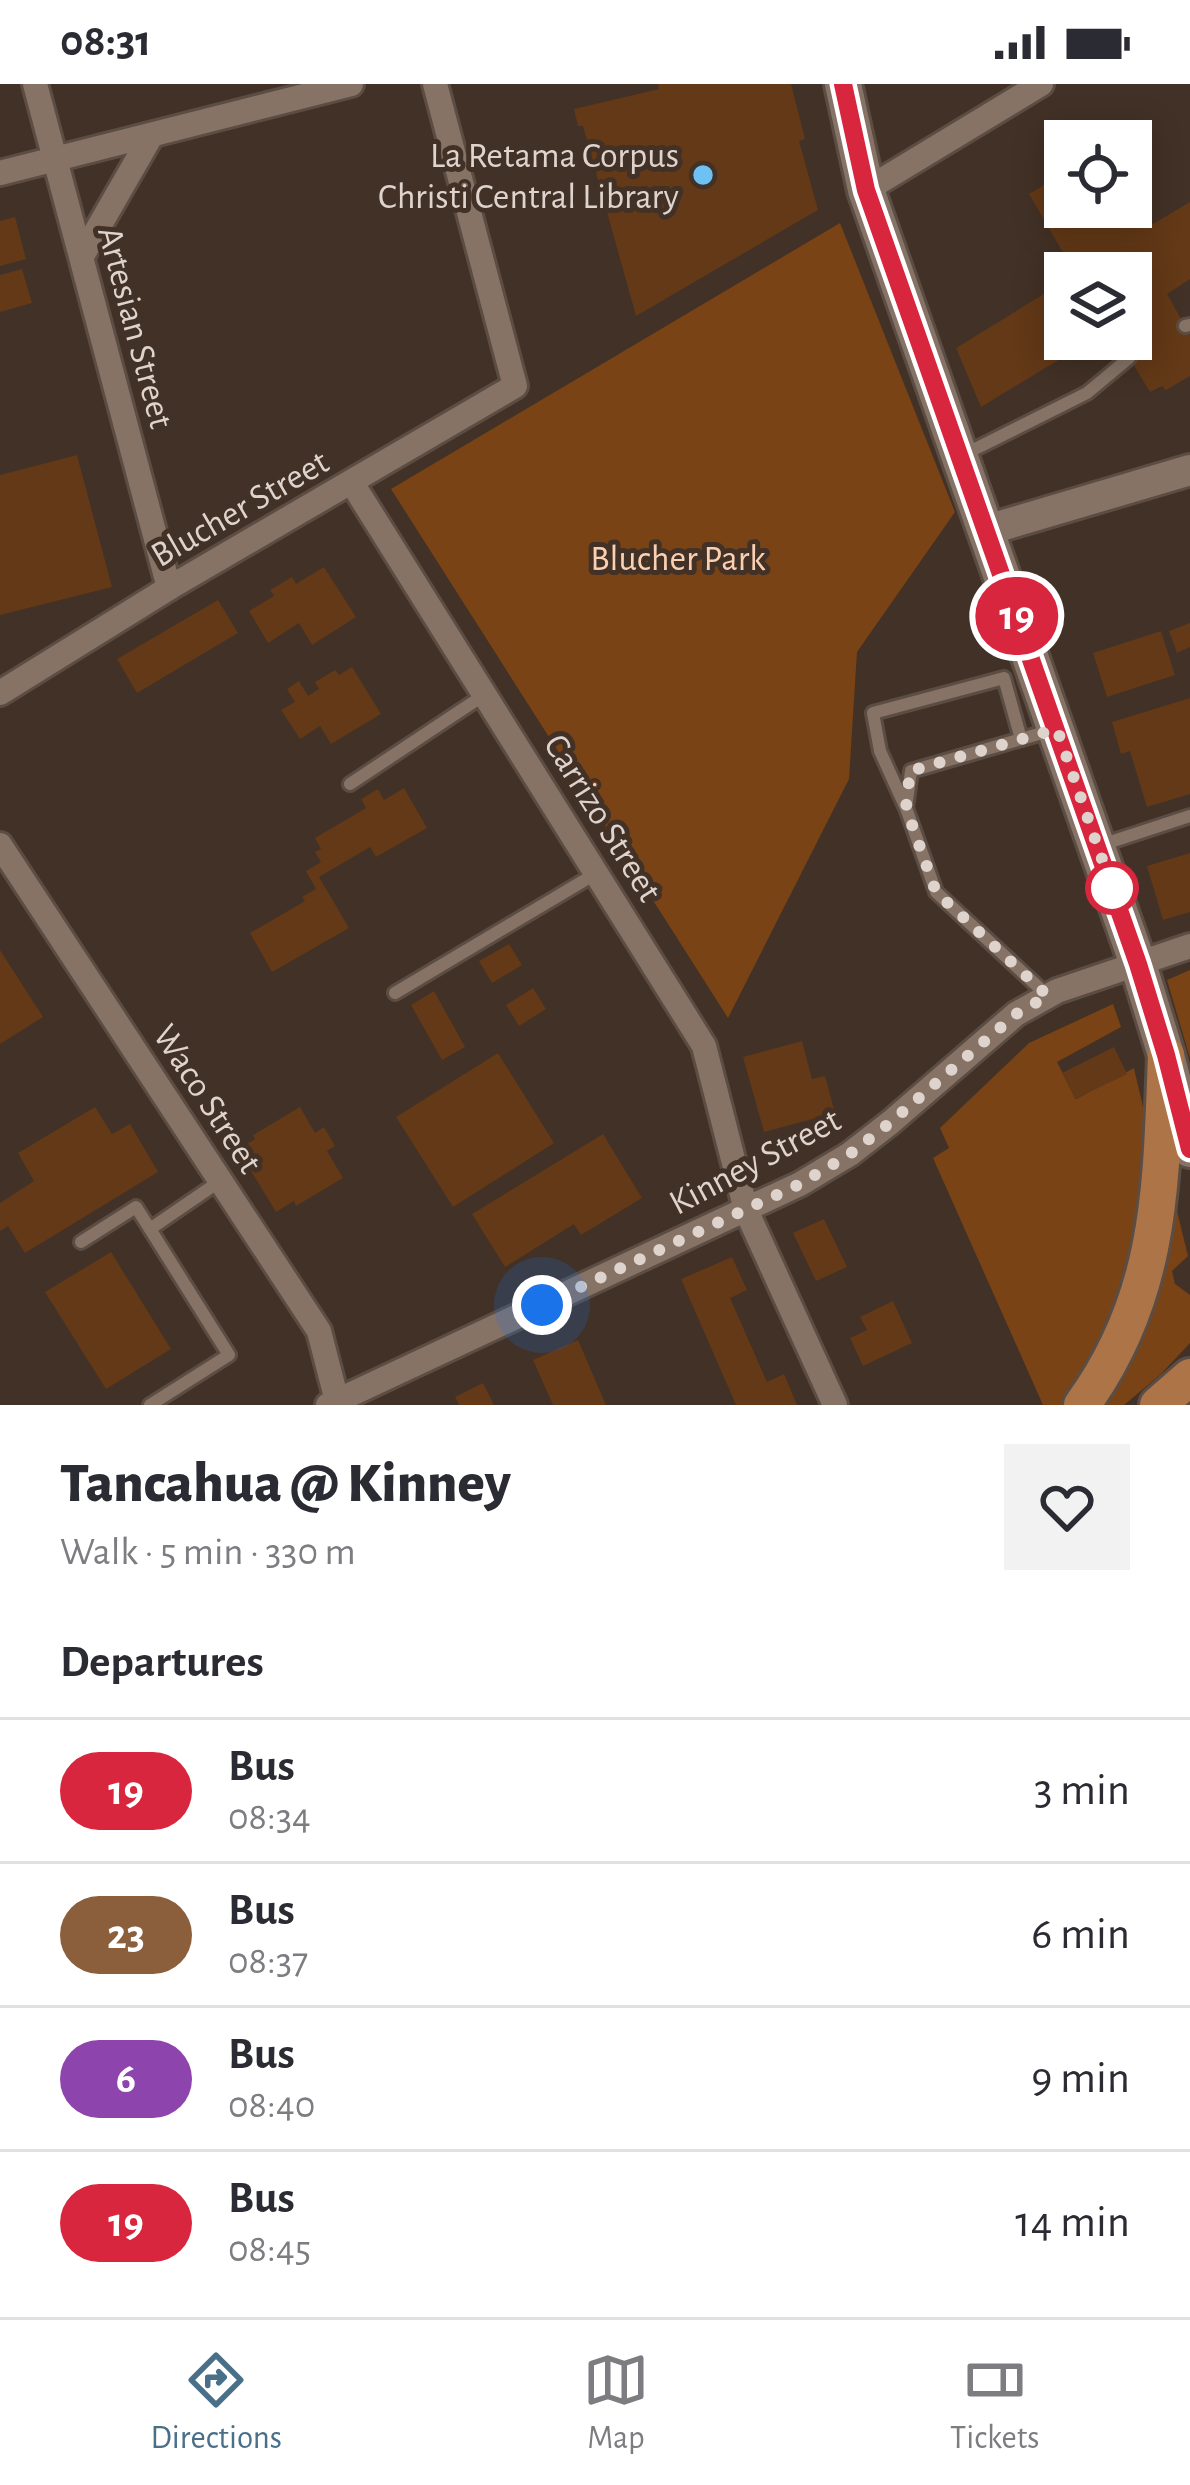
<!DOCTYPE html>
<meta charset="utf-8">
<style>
body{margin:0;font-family:"Alegreya Sans",sans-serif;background:#f2f2f3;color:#2b2b33;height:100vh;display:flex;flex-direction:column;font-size:45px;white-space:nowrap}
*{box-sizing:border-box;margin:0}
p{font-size:39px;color:#7c7c81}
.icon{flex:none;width:66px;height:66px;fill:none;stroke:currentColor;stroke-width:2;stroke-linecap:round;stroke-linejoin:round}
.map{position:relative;height:1321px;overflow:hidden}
.sheet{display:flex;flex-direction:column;background:#fff;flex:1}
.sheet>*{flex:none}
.badge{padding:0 24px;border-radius:39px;font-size:42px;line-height:78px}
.controls{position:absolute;left:1044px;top:36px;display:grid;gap:24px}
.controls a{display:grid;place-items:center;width:108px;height:108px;border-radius:0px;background:#fff;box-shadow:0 6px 30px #0003;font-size:60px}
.you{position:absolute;width:60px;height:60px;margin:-30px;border:9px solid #fff;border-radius:50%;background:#1a73e8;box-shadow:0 0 0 18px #1a73e833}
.map>.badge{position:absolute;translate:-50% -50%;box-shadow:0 0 0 6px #fff}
h2{padding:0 60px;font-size:45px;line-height:108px}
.round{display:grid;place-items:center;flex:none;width:126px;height:126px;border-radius:0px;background:#f2f2f3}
.summary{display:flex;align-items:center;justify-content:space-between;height:204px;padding:0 60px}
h1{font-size:57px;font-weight:800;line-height:90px}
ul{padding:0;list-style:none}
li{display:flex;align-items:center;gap:36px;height:144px;padding:0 60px;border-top:3px solid #e1e1e2}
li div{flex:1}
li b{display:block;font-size:45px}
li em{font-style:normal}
li .badge{min-width:132px;font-weight:700;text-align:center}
.status{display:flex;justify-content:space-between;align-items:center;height:84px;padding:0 60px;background:#fff;direction:ltr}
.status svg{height:33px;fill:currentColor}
.tab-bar{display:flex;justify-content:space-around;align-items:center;height:168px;border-top:3px solid #e1e1e2;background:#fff;font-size:33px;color:#7c7c81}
.tab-bar a{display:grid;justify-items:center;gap:6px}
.tab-bar .current{color:#496f89}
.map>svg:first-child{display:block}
.green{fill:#794315}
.building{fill:#633917}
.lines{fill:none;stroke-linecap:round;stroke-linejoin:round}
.service-casing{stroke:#5b4d43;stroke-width:18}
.minor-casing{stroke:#5b4d43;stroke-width:30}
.tertiary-casing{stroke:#5b4d43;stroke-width:36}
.secondary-casing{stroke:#5b4d43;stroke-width:42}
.primary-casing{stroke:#5b4d43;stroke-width:42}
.service{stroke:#867366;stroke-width:12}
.minor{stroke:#867366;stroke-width:24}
.tertiary{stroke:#867366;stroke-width:30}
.secondary{stroke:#867366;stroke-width:36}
.primary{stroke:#ac7447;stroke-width:36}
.line-casing{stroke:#fff;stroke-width:27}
.line{stroke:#d7263d;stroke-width:18}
.walk{stroke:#dfd4cd;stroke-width:12;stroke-dasharray:0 21.6}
.poi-dot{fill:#6ec2f3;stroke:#423126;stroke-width:4.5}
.stop-dot{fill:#fff;stroke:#d7263d;stroke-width:6}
.labels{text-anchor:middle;stroke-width:10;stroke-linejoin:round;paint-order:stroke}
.poi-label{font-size:36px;fill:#dfd4cd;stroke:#423126;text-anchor:end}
.street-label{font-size:36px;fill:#dfd4cd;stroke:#423126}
.park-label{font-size:36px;fill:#fbd0b2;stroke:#423126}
</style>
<div class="status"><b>08:31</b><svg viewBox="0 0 49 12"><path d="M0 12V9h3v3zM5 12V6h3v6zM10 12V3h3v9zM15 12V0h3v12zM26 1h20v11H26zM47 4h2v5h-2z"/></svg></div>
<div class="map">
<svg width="1190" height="1321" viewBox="0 0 1190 1321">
<rect width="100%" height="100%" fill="#423126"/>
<g class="green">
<path d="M840 139 955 428 857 568 849 695 728 934 391 405Z"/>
<path d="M1190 886V974L1167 896Z"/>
<path d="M1113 920 1121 943 1057 978 1076 1015 1134 984C1137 999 1142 1015 1144 1030 1158 1131 1121 1240 1063 1321H1043L933 1074 949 1064 940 1044 1029 959Z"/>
<path d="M1169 1126 1177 1127 1188 1172 1172 1187 1175 1200 1190 1211V1259L1160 1291 1124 1321H1096Z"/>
</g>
<g class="building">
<path d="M658 0H791L805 55 799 57 818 126 636 232 583 42H578L574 25 659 5Z"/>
<path d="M1065 89V123H1109L1117 136 1132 128 1153 140 1190 118V195L1167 210 1190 251V292L1166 306 1162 302 1150 308 1118 255H1131V189H1075L1029 110Z"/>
<path d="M15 133 26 175 0 182V137Z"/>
<path d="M22 185 32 219 0 228V191Z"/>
<path d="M1065 197V255H1093L981 323 956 264Z"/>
<path d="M77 371 112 503 0 531V391Z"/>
<path d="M324 483 356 533 312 561 299 539 268 559 249 527 274 512 270 506 292 493 296 500Z"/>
<path d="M218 516 238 549 137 609 117 575Z"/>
<path d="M1190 539V563L1177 569 1169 547Z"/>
<path d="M1161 547 1175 591 1107 613 1093 569Z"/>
<path d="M352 583 381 630 331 660 320 642 300 655 281 626 295 618 287 605 299 597 308 612 319 605 315 598 335 586 339 591Z"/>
<path d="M1190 614V710L1147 723 1130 667 1121 670 1112 638Z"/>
<path d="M404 704 427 744 376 773 370 763 319 793 349 844 272 888 250 849 305 817 302 813 316 805 306 787 321 778 315 768 321 765 315 754 366 724 361 715 378 705 384 716Z"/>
<path d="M1190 769V828L1163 836 1147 782Z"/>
<path d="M509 860 522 881 492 899 479 877Z"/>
<path d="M0 866 43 933 0 960Z"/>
<path d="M533 904 546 925 519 942 506 921Z"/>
<path d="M434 907 465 963 442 976 411 921Z"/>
<path d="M802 957 812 995 825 992 835 1029 764 1048 743 973Z"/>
<path d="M1114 963 1127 990 1075 1015 1062 989Z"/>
<path d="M498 969 554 1059 453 1123 396 1033Z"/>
<path d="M95 1023 112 1050 130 1040 158 1088 25 1169 8 1142 0 1147V1119L34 1097 18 1069Z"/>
<path d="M300 1023 315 1049 324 1043 335 1062 327 1067 343 1094 296 1122 294 1117 276 1128 238 1066 255 1055 253 1051Z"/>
<path d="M603 1050 642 1114 581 1151 574 1140 505 1183 472 1130Z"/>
<path d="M824 1135 847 1183 816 1197 793 1149Z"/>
<path d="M111 1168 171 1265 106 1305 45 1208Z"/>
<path d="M732 1173 747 1206 730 1214 767 1298 784 1290 797 1321H736L681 1195Z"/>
<path d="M893 1217 912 1259 863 1282 850 1254 867 1246 860 1233Z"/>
<path d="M578 1256 606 1321H553L533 1276Z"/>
<path d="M483 1299 494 1321H459L455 1313Z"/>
</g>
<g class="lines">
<g class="service-casing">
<g id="service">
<path d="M1185 242 1190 241"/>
<path d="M965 370 1087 309 1129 274"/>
<path d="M350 700 484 611"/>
<path d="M905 722 880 667 873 629 1004 594 1021 655"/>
<path d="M1098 762 1190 732"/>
<path d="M395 909 595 790"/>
<path d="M1048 912 936 808 906 724 911 687 1049 647"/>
<path d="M81 1158 136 1123 150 1145"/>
<path d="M150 1321 229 1271 150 1145 220 1097"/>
</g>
</g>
<g class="minor-casing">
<g id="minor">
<path d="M35 0 169 504"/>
<path d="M0 89 351 0"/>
<path d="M866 106 1041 0"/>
<path d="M82 172 151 52"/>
<path d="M352 399 704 962 746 1126 835 1321"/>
<path d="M0 609 169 504 515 302 435 0"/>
<path d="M0 761 319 1247 337 1317"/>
<path d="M328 1321 800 1100 850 1070 891 1038 1016 930 1057 907 1190 862"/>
</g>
</g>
<g class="tertiary-casing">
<path id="tertiary" d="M987 446 1190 386"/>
</g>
<g class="secondary-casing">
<path id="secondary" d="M843 0 866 106 1138 880 1166 971 1190 1065"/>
</g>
<g class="primary-casing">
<g id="primary">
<path d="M1082 1321C1162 1211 1161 1100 1166 971"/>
<path d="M1158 1321 1190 1293"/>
</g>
</g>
<use href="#service" class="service"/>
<use href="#minor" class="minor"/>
<use href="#tertiary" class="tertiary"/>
<use href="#secondary" class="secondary"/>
<use href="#primary" class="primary"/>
</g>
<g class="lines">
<g class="line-casing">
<path id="line" d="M843 0 866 106 1138 880 1166 971 1190 1065"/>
</g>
<use href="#line" class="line"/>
<path class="walk" d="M542 1221 800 1100 850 1070 891 1038 1016 930 1048 912 936 808 906 724 910 687 1057 645 1112 804"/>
</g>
<circle class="poi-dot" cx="703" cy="91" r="12"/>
<circle class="stop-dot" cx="1112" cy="804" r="24"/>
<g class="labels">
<g class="poi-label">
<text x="679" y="83">La Retama Corpus<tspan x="679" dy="41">Christi Central Library</tspan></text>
</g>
<g class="street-label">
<text transform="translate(137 243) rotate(75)" y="13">Artesian Street</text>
<text transform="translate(239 423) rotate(-30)" y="13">Blucher Street</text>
<text transform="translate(604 733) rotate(58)" y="13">Carrizo Street</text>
<text transform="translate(209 1014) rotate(57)" y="13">Waco Street</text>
<text transform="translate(754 1076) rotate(-28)" y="13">Kinney Street</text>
</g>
<g class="park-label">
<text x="678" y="486">Blucher Park</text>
</g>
</g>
</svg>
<div class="controls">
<a><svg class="icon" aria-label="locate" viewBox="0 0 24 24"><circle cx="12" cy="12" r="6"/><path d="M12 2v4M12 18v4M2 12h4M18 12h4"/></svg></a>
<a><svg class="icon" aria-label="layers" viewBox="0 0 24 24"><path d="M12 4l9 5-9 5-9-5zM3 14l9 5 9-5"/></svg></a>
</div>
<div class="you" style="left:542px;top:1221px"></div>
<b class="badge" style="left:1017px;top:532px;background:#d7263d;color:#fff">19</b>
</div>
<section class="sheet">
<div class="summary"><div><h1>Tancahua @ Kinney</h1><p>Walk · 5 min · 330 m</p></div><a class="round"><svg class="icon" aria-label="heart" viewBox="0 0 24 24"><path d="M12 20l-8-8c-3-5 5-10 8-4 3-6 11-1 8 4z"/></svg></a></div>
<h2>Departures</h2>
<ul>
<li><span class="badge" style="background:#d7263d;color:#fff">19</span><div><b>Bus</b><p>08:34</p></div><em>3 min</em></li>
<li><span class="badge" style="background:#8b5e3c;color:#fff">23</span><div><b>Bus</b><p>08:37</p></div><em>6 min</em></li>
<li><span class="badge" style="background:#8e44ad;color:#fff">6</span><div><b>Bus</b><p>08:40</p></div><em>9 min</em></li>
<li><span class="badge" style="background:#d7263d;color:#fff">19</span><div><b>Bus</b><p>08:45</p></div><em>14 min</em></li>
</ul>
</section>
<nav class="tab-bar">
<a class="current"><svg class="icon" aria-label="directions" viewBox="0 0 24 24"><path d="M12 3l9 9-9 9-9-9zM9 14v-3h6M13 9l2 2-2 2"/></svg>Directions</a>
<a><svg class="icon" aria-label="map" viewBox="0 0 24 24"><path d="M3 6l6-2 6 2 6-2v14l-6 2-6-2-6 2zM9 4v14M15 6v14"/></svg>Map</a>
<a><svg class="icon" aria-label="tickets" viewBox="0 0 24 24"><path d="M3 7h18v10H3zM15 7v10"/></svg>Tickets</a>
</nav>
